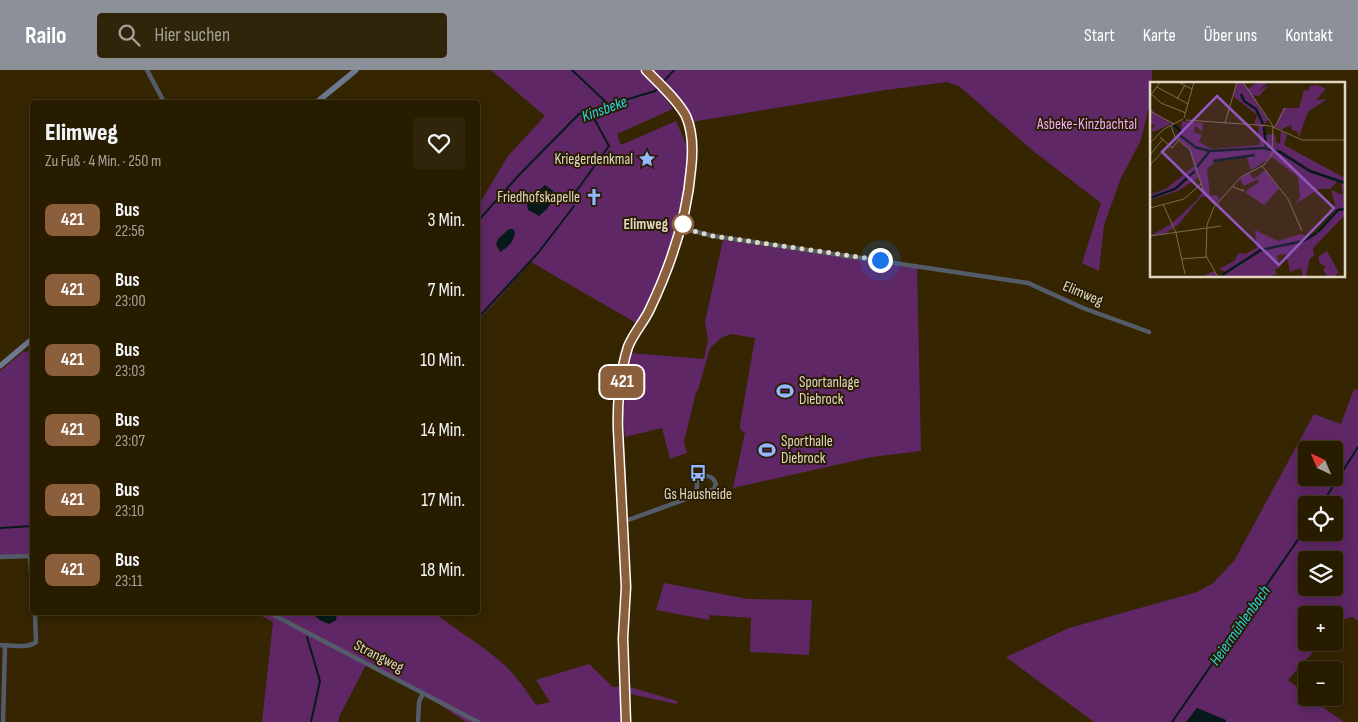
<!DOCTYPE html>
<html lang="de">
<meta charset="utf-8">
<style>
body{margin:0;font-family:"Sofia Sans Condensed",sans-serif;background:#30250a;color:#f1f3f6;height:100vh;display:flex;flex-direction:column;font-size:19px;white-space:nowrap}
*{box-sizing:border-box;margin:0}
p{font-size:16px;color:#a5a199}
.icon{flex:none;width:28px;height:28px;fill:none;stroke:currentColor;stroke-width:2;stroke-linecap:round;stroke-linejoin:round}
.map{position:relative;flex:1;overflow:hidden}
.panel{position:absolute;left:30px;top:30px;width:450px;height:515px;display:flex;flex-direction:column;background:#281c00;border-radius:5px;box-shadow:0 2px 12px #0003,0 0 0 1px #443a22}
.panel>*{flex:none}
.badge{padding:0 10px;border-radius:8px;font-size:18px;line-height:32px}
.needle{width:32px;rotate:316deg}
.buttons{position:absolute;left:1298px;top:371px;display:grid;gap:10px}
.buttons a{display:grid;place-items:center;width:45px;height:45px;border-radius:5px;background:#281c00;box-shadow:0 2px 12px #0003,0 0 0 1px #443a22;font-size:25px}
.you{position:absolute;width:25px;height:25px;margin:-12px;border:4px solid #fff;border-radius:50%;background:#1a73e8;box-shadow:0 0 0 8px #1a73e833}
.map>.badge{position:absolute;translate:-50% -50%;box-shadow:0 0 0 2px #fff}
.round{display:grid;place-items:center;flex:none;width:52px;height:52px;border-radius:5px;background:#30250a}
.head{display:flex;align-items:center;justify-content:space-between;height:85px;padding:0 15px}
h1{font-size:24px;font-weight:800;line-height:38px}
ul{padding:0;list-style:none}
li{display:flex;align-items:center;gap:15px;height:70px;padding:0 15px}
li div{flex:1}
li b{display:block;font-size:19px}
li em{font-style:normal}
li .badge{min-width:55px;font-weight:700;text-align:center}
header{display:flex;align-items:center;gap:30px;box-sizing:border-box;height:70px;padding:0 25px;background:#8c9099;color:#fff}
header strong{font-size:24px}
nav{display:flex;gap:28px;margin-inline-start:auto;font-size:18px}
.search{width:350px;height:45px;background:#30250a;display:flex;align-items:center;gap:12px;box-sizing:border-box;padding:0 18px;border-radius:5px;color:#a5a199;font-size:19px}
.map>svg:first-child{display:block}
.green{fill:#602766;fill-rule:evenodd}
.water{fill:#061a1c}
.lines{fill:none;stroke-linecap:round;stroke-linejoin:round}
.stream{stroke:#061a1c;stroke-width:2}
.minor{stroke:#545c6a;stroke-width:4.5}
.secondary{stroke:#6d7990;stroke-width:5.5}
.line-casing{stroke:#fff;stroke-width:11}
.line{stroke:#8b5e3c;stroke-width:8}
.walk{stroke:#e0d6c2;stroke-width:5;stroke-dasharray:0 9}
.stop-dot{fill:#fff;stroke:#8b5e3c;stroke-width:2.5}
.labels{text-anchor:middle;stroke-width:4;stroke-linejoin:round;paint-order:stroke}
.park-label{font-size:15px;fill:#f2abf9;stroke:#281c02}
.poi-label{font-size:15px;fill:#e0d6c2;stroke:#281c02;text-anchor:end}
.stop-label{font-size:15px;font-weight:bold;fill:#e0d6c2;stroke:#281c02;text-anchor:end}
.street-label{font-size:15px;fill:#e0d6c2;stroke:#281c02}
.water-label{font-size:16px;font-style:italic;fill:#2bd6e4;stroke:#281c02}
.inset-river{fill:none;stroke:#061a1c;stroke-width:2.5}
.inset-road{fill:none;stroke:#796c4e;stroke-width:1}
.view{fill:#9456c0;fill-opacity:0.15;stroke:#9456c0;stroke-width:2.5}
.inset-edge{fill:none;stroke:#e0d6c2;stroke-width:2.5}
</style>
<header>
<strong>Railo</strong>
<div class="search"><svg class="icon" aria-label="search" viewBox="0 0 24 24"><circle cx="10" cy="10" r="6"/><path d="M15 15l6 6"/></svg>Hier suchen</div>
<nav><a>Start</a><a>Karte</a><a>Über uns</a><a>Kontakt</a></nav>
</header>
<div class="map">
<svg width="1358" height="652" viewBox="0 0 1358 652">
<rect width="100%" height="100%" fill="#352500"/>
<g class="green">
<path d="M491 0H1152V24L1141 70 1121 108 1104 155 1099 201 1082 193 1101 133 1032 80 959 16 947 12 886 20 691 52 689 44 662 13 658 18 673 39 617 64 621 75 676 51 688 79 689 94 685 139 679 161 654 222 636 253 531 192 478 251V136L508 86 545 46Z"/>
<path d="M723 170 917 198 921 381 872 387 733 418 745 362 741 361 740 355 755 268 731 264 721 268 710 278 698 320 696 322 684 372 687 383 670 389 662 358 625 367 623 343 631 283 704 289 708 270 705 252Z"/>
<path d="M32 277V485L0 486V301L24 281 26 283Z"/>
<path d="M1354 319 1358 320V551L1352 547 1341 550 1334 557V545H1306V572L1321 573 1288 610 1306 624V628H1310L1344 652H1226V651L1197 638 1186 652H1094L1006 587 1069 558 1197 522 1212 514 1234 491 1314 344 1341 354ZM1306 380H1334V408H1306ZM1306 435H1334V462H1306ZM1306 490H1334V518H1306Z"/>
<path d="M664 513 748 529 812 530 809 585 750 582 751 548 710 545 709 550 656 540Z"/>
<path d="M256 543H435C453 558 474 570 494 586 511 599 524 617 536 635L550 632 536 610 589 594 613 617 623 616 624 652H466L422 623 366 595 340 645 338 652H262L273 552Z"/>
<path d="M630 617 677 631V634L630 624Z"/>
</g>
<g class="water">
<path d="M545 115 553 121 554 128 547 139 539 146 528 140 527 135 530 129Z"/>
<path d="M509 159H513L515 162C514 172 508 177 500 182L496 174 498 169Z"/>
<path d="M311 543H337L336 550 329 554 320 550Z"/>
<path d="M1197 638 1226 650V652H1186Z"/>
</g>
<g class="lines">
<g class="stream">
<path d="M572 0 609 35"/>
<path d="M572 127 609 76 590 41"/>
<path d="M478 151 519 105 579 44 655 21 674 0"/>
<path d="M478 248 538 183 574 136"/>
<path d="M1321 435 1358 377"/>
<path d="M0 458 32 456"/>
<path d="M298 543V542"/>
<path d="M307 567 320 611 311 652"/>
<path d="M1172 652 1306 458"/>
</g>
<g class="minor">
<path d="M147 0 164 32"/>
<path d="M682 158 713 166 1028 213 1083 238 1149 262"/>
<path d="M623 450H628L714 419 716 414C712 404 706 405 697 410V418L694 426"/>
<path d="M30 486 32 515"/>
<path d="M0 487 32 486"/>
<path d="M268 542 478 652"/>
<path d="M0 575C11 575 28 579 36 572L35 542"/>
<path d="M3 652 5 575"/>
<path d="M418 652 419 632 423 623"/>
<path d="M626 652 623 567 627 517 617 344 628 278 656 226 682 158 686 140 692 91 690 60 685 45 666 21 646 0"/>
</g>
<g class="secondary">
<path d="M317 32 356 0"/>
<path d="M0 296 32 269"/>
</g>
</g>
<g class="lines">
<g class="line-casing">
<path id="line" d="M626 652 623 568 626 517 618 360C617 334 620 302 628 277 633 264 643 253 649 241 671 195 687 149 691 99 693 82 693 62 686 46 677 29 659 14 646 0"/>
</g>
<use href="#line" class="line"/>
<path class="walk" d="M683 154 682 158 713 166 880 190"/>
</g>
<defs>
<g id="sight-bare" transform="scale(1.35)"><path d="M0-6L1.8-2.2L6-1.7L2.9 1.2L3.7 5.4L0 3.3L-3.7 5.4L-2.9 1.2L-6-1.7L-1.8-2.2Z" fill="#94b7fd" stroke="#281c02" stroke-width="2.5" paint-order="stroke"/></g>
<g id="church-bare" transform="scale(1.35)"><path d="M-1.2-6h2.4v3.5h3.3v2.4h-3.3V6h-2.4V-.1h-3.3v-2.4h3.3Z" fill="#94b7fd" stroke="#281c02" stroke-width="2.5" paint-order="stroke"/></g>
<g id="stadium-bare" transform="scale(1.35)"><path d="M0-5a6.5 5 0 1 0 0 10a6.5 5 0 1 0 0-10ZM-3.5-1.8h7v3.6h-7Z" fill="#94b7fd" stroke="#281c02" stroke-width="2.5" paint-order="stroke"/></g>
<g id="bus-bare" transform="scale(1.35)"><path d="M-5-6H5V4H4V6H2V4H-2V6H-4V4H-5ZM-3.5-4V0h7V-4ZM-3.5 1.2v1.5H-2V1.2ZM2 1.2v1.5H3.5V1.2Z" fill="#94b7fd" stroke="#281c02" stroke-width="2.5" paint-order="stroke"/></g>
</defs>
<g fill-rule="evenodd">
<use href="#sight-bare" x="647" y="89"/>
<use href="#church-bare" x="594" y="127"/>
<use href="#stadium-bare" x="785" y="321"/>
<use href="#stadium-bare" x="767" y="380"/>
<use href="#bus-bare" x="698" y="403"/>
</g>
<circle class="stop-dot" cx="683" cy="154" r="10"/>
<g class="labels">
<g class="park-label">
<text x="1087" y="59">Asbeke-Kinzbachtal</text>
</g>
<g class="poi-label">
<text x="633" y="94">Kriegerdenkmal</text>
<text x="580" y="132">Friedhofskapelle</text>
<text x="799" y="317" text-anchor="start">Sportanlage<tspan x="799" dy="17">Diebrock</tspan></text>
<text x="781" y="376" text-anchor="start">Sporthalle<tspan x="781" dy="17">Diebrock</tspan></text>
<text x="698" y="429" text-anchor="middle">Gs Hausheide</text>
</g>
<g class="stop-label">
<text x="668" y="159">Elimweg</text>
</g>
<g class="street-label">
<text transform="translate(1083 223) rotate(23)" y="5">Elimweg</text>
<text transform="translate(379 586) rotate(27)" y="5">Strangweg</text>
</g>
<g class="water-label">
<text transform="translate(604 38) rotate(-20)" y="6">Kinsbeke</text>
<text transform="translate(1239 555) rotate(-55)" y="6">Heiermühlenbach</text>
</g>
</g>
<g transform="translate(1150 12)">
<rect width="195" height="195" fill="#352500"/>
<path d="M84 0H93L98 7 107 0H118L107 11 116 4H118L109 14 103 13 118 38 113 44 115 53 125 52 126 60 130 62 131 49 137 53 134 63 193 95 195 91V133L163 166 164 174 160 176 156 194 153 195 151 186 140 190 136 172 127 173 129 186 125 187 127 192 117 195H51L64 189 67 194 71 193 75 190 69 187 84 179 89 171 95 172 107 166 105 148 128 159 151 152 158 155 166 152 186 127 181 108 193 113 191 100 188 99 180 107H169L145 122 150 116 148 95 122 75 101 88 96 74 68 77 57 87 60 113 68 114 69 118 65 123 56 114 51 115 28 143 14 152 0 154 21 142 46 119 53 109 49 95 28 109 0 118V113L17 106 44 84 40 68 26 55 28 47 21 42 3 50 1 47 5 44 0 41V25L7 33 31 47 32 39 53 41 52 50 45 43 44 50 52 53 49 60 62 67 110 63 108 44 104 43 107 33 83 14 87 2ZM167 3 176 7 166 18 177 17 158 30 148 57V50L142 48 141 43 130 48 125 44 133 26H149L154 8 158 9 160 4ZM115 88 129 107 114 123 95 110 109 100 108 97 94 104 90 97 98 90 104 97ZM177 169 189 191 182 195H178L173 188 176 184 170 182 168 175Z" fill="#602766"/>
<path class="inset-river" d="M91 12 94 19 106 27 113 42M24 43 30 48 28 52 44 64M114 45 116 66M44 65 60 69 113 66 130 70 160 89 195 101M63 79 105 73M47 85 59 70M0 116 25 107 45 89M168 150 188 128 195 127M72 193 111 168 153 159 167 151"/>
<path class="inset-road" d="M28 0 42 7M7 5 38 22M0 11 11 21 36 31M1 13 10 0M27 17 35 3M0 29 24 42M34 36 44 0M36 38 121 44 152 58H195M75 41 87 0M21 44 25 55 40 68 55 113 65 123M125 45 135 26M10 55 22 66 29 58M0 61 14 47 33 37M0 73 13 57M0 83 19 63M112 84 138 117 152 149M83 104V105L91 108 93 109 94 108H91M13 122 26 151 35 192M0 126 34 117 51 102M0 154 71 144M31 177 57 175M68 195 56 174 57 143 64 125 91 95 114 83 122 73 123 44 93 0"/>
<path class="view" d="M67 14 184 126 129 183 12 70Z"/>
<rect width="195" height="195" class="inset-edge"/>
</g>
</svg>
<div class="buttons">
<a><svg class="needle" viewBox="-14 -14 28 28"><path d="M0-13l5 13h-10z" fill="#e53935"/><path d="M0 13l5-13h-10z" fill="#a5a199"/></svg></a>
<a><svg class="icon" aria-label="locate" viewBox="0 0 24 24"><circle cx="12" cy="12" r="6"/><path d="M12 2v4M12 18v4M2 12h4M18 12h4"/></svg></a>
<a><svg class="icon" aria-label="layers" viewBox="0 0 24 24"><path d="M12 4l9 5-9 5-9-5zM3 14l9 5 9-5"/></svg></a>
<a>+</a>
<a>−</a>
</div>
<div class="you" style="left:880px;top:190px"></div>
<b class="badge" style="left:622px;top:312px;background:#8b5e3c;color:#fff">421</b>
<section class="panel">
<div class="head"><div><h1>Elimweg</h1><p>Zu Fuß · 4 Min. · 250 m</p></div><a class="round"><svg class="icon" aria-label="heart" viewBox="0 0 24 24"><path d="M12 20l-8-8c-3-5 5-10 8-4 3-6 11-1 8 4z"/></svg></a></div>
<ul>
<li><span class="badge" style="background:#8b5e3c;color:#fff">421</span><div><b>Bus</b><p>22:56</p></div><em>3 Min.</em></li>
<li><span class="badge" style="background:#8b5e3c;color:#fff">421</span><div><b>Bus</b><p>23:00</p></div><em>7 Min.</em></li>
<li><span class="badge" style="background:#8b5e3c;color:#fff">421</span><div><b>Bus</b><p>23:03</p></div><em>10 Min.</em></li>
<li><span class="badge" style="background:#8b5e3c;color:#fff">421</span><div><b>Bus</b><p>23:07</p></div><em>14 Min.</em></li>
<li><span class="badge" style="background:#8b5e3c;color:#fff">421</span><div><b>Bus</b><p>23:10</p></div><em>17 Min.</em></li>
<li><span class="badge" style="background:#8b5e3c;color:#fff">421</span><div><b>Bus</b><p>23:11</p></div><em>18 Min.</em></li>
</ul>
</section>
</div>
